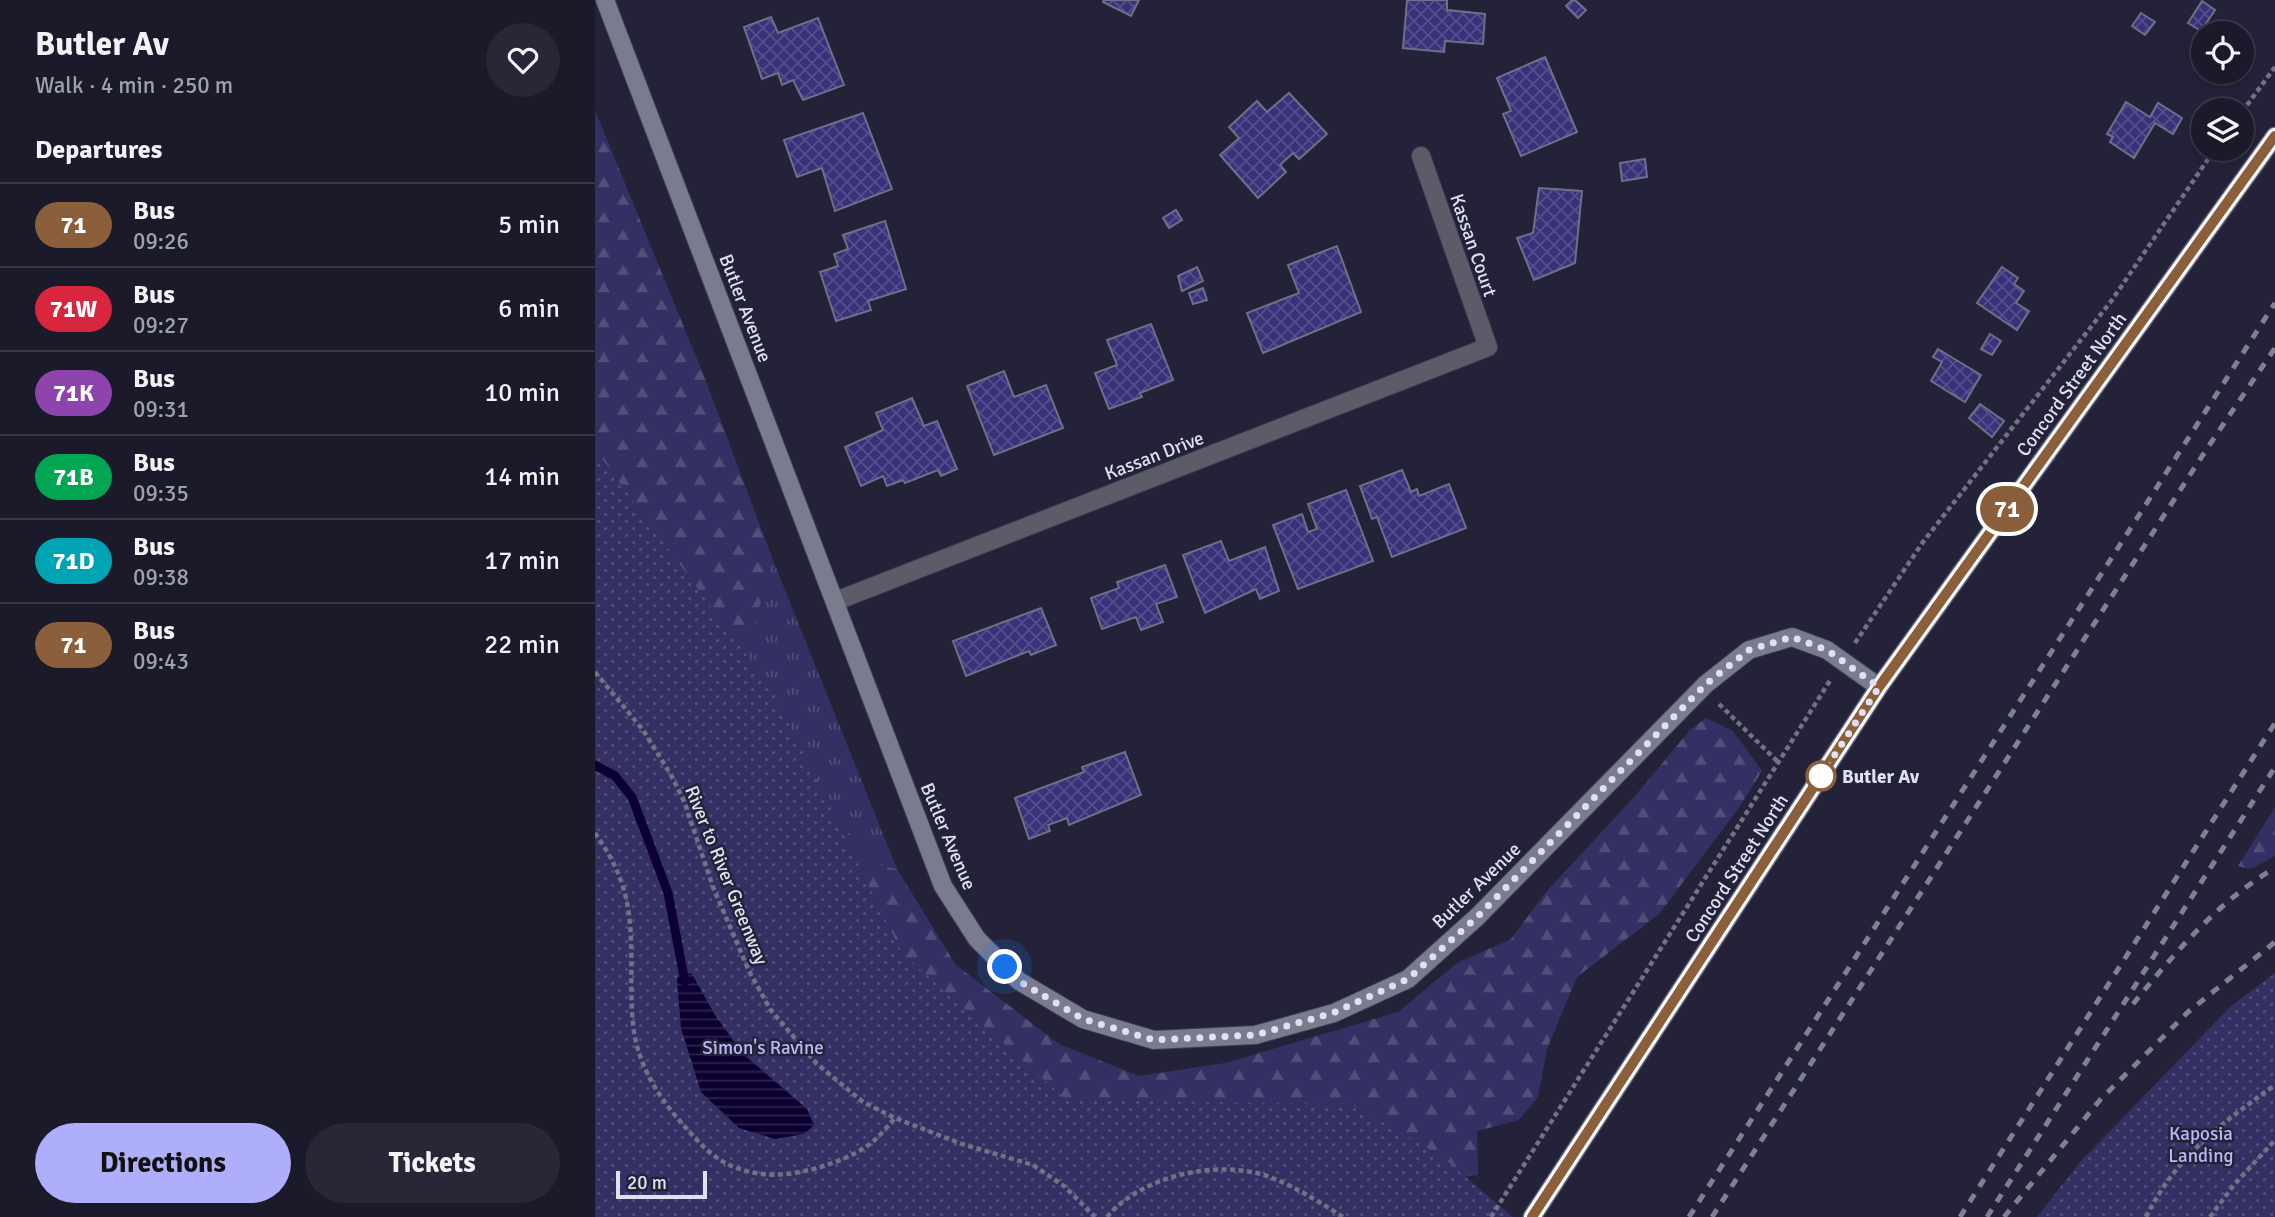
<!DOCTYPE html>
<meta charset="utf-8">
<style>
body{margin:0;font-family:Signika,sans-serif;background:#272737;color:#f1f3f6;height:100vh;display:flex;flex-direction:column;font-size:26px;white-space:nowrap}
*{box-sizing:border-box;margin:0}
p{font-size:23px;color:#9fa1a9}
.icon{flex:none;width:38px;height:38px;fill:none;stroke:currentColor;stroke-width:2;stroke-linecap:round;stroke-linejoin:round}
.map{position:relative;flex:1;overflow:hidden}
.side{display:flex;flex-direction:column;background:#1a1a2b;width:595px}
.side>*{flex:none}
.badge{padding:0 14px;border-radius:23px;font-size:24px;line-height:46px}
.buttons{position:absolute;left:1596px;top:21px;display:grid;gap:14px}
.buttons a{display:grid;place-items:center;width:63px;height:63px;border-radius:50%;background:#1a1a2b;box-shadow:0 4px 10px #0003,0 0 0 2px #383847;font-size:35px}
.scale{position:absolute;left:21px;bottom:18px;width:91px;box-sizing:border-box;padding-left:7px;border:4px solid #e0e1f0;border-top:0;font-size:19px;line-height:24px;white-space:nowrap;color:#e0e1f0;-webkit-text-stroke:5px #232239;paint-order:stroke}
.you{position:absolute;width:35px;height:35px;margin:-18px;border:5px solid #fff;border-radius:50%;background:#1a73e8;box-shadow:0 0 0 10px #1a73e833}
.map>.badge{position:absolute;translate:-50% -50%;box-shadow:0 0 0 4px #fff}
h2{padding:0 35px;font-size:26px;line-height:63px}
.round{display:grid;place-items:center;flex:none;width:74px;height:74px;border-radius:37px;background:#272737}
.summary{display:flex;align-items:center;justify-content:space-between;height:119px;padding:0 35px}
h1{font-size:33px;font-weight:800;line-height:52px}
.action{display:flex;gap:14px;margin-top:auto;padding:14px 35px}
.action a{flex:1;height:80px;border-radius:42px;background:#afaefa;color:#111;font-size:28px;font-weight:800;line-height:80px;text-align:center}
.action a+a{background:#272737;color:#f1f3f6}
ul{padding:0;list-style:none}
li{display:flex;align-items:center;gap:21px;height:84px;padding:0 35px;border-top:2px solid #383847}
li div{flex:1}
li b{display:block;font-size:26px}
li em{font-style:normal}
li .badge{min-width:77px;font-weight:700;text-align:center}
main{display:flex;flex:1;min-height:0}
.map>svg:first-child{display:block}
.grass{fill:url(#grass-tufts)}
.forest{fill:url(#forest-firs)}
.park{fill:url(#park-dots)}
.water{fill:url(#water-rules)}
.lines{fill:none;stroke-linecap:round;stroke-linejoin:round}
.stream{stroke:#0b002f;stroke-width:9}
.building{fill:url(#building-cross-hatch);stroke:#6f6f8a;stroke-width:2}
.street-casing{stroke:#3d3d53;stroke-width:20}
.secondary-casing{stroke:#3d3d53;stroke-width:20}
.path{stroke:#727185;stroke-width:4.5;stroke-dasharray:5 3.5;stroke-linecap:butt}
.street{stroke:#5c5c68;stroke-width:18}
.secondary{stroke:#7b7b8e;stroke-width:18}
.rail{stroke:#808093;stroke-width:5;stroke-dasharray:9 9;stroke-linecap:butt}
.line-casing{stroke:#fff;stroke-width:16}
.line{stroke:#8b5e3c;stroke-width:10}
.walk{stroke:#e0e1f0;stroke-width:7;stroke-dasharray:0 12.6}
.stop-dot{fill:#fff;stroke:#8b5e3c;stroke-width:3.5}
.labels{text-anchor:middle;stroke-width:5;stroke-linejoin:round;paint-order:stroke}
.street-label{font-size:19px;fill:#e0e1f0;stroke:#232239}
.stop-label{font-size:19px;font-weight:bold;fill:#e0e1f0;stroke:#232239;text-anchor:start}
.park-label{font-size:19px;fill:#b8b8f7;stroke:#232239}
</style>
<main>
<section class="side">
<div class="summary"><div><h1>Butler Av</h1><p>Walk · 4 min · 250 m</p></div><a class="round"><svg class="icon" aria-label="heart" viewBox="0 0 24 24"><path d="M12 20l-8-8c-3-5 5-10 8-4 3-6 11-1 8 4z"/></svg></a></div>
<h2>Departures</h2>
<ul>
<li><span class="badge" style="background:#8b5e3c;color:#fff">71</span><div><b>Bus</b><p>09:26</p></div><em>5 min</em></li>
<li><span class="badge" style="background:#d7263d;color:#fff">71W</span><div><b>Bus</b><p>09:27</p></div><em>6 min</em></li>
<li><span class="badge" style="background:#8e44ad;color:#fff">71K</span><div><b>Bus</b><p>09:31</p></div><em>10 min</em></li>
<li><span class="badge" style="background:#00a651;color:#fff">71B</span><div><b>Bus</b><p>09:35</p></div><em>14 min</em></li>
<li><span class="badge" style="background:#00a3b4;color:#fff">71D</span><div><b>Bus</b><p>09:38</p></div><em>17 min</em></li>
<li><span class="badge" style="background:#8b5e3c;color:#fff">71</span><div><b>Bus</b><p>09:43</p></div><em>22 min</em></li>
</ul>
<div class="action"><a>Directions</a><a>Tickets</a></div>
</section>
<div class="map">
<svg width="1680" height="1217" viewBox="0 0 1680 1217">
<defs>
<pattern id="grass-tufts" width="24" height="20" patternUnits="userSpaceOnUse" patternTransform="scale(1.75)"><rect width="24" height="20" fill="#343063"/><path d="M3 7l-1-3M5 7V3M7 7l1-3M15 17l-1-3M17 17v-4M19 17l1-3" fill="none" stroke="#514e7a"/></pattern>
<pattern id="forest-firs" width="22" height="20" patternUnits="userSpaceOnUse" patternTransform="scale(1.75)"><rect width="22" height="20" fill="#343063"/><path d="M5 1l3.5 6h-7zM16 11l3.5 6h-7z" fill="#514e7a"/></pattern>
<pattern id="park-dots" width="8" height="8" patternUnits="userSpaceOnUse" patternTransform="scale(1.75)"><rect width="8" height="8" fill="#343063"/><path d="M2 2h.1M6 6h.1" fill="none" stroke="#514e7a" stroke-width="1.8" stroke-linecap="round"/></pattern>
<pattern id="water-rules" width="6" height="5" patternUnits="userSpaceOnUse" patternTransform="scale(1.75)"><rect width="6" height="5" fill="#0b002f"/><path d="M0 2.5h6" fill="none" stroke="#2e254d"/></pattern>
<pattern id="building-cross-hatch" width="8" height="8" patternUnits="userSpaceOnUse" patternTransform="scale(1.75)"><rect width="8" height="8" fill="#393179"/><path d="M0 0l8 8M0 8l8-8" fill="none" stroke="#554f8c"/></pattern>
</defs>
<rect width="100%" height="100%" fill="#232239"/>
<path class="grass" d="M178 560 302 869 285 866 202 776 146 671Z"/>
<g class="forest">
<path d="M0 110 109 376 178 560 146 672 202 776 285 866 302 869 361 965 464 1044 544 1076 630 1063 803 1012 862 963 916 939 950 893 1040 796 1095 730 1111 718 1138 731 1167 771 1146 805 1064 914 982 977 952 1049 943 1097 924 1120 882 1131 883 1175 819 1183 504 1200 0 642Z"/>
<path d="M1680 807V856L1655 869 1643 866Z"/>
</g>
<g class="park">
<path d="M0 449 178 691 307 953 472 1100 756 1104 845 1155 918 1217H0Z"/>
<path d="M1680 973V1217H1442L1484 1163 1635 1007Z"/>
</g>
<path class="water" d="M88 972 97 974 120 1015 147 1053 212 1109 219 1125 209 1134 180 1139 144 1128 106 1092 86 1028 82 979Z"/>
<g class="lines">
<path class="stream" d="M0 765 20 776 37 797 73 893 90 982"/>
</g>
<g class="building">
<path d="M509 0H544L536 16 508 2Z"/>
<path d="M812 0H852V10L890 14 888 44 850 41 849 52 808 48Z"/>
<path d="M977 0H980L991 10 983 18 971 6Z"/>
<path d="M1607 1 1620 10 1606 31 1593 23Z"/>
<path d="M1546 13 1560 22 1550 35 1537 26Z"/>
<path d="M176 17 183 33 223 18 249 85 208 100 198 80 187 85 183 73 167 79 149 27Z"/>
<path d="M950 57 982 132 926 156 908 114 916 111 902 78Z"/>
<path d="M694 93 732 134 704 159 698 153 685 165 691 172 663 198 625 155 644 138 634 127 662 101 672 112Z"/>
<path d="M1531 102 1555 117 1563 103 1587 118 1578 134 1560 123 1539 158 1515 142 1518 137 1512 134Z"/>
<path d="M268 113 297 189 240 211 227 168 202 177 189 140Z"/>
<path d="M1050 159 1052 177 1027 181 1025 163Z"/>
<path d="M944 188 987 191 980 263 939 280 922 238 938 233Z"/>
<path d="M581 210 587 220 574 228 568 218Z"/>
<path d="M290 221 311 289 273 301 276 310 241 321 225 272 243 266 239 254 253 249 248 235Z"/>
<path d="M742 246 766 312 668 353 652 313 704 293 693 265Z"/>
<path d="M602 267 608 281 587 291 583 276Z"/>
<path d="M1407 267 1423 278 1419 284 1429 291 1421 303 1434 311 1422 330 1382 303Z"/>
<path d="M608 288 612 300 598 304 594 293Z"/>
<path d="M556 324 578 380 545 393 547 397 514 409 500 373 522 365 512 340Z"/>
<path d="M1395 334 1406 341 1397 355 1386 349Z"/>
<path d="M1343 349 1386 375 1370 402 1336 381 1347 362 1338 357Z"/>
<path d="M409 371 419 397 451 385 468 428 399 455 372 386Z"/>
<path d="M317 398 329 426 342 421 362 469 346 476 343 470 310 483 308 480 292 486 288 476 266 486 250 447 288 430 281 413Z"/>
<path d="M1385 404 1409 421 1397 437 1374 418Z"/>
<path d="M807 470 816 492 822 489 824 496 854 484 871 528 797 557 782 517 777 519 765 486Z"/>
<path d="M751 490 778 561 703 589 678 525 707 514 713 532 722 529 713 504Z"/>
<path d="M626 541 634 561 670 547 684 591 665 599 661 589 610 613 588 555Z"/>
<path d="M570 565 582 597 561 604 568 622 546 630 541 617 507 629 496 598 524 588 522 582Z"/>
<path d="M446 608 461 645 436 655 434 651 371 676 358 641Z"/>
<path d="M530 752 546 795 474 825 472 818 453 825 455 831 434 839 420 798 489 772 487 767Z"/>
</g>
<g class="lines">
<g class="street-casing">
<path id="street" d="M241 601 893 347 826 156"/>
</g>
<g class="secondary-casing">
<g id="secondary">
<path d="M10 0 348 886 382 939 424 981 488 1019 559 1040 660 1035 739 1013 813 979 882 917 1111 684 1154 650 1197 637 1232 650 1284 687"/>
<path d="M937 1217 1284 687 1680 136"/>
</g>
</g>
<g class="path">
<path d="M1647 112 1680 67"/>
<path d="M1260 643 1328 542 1517 300 1620 149"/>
<path d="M0 672 48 730 76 775 89 801 118 887 154 971 175 1009 221 1063 268 1102 300 1118 367 1144 438 1165 469 1186 500 1217"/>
<path d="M1124 704 1183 762"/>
<path d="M0 833C11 849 21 865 27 884 43 931 32 984 39 1032 45 1070 67 1102 92 1129 115 1156 132 1169 167 1174 198 1178 244 1164 269 1148 281 1141 291 1128 300 1118"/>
<path d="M512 1217C546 1176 621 1159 672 1176 699 1186 723 1201 748 1217"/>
<path d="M896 1217 1236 679"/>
<path d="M1551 1217C1582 1155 1626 1124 1680 1085"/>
<path d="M1615 1217 1638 1186 1680 1140"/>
</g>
<use href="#street" class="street"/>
<use href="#secondary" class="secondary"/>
<g class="rail">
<path d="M1538 1004C1579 954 1623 901 1680 868"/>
<path d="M1094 1217 1680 303"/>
<path d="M1117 1217 1613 447 1680 348"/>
<path d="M1365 1217 1680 723"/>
<path d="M1392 1217 1680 767"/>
<path d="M1409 1217 1505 1100 1593 1012 1680 942"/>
</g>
</g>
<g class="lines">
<g class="line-casing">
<path id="line" d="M937 1217 1284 687 1680 136"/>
</g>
<use href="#line" class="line"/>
<path class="walk" d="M410 967 424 981 488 1019 559 1040 660 1035 738 1013 813 979 882 917 1111 684 1154 650 1197 637 1232 650 1284 687 1226 776"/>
</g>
<circle class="stop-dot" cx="1226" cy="776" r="14"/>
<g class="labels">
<g class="street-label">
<text transform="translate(879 245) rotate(71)" y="7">Kassan Court</text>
<text transform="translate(151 308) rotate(69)" y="7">Butler Avenue</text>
<text transform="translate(1476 384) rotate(-54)" y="7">Concord Street North</text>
<text transform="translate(559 455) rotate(-21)" y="7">Kassan Drive</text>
<text transform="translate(354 836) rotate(67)" y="7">Butler Avenue</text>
<text transform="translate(1141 868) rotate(-57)" y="7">Concord Street North</text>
<text transform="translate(132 875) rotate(68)" y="7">River to River Greenway</text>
<text transform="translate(881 885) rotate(-44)" y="7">Butler Avenue</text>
</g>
<g class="stop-label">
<text x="1247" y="783">Butler Av</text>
</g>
<g class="park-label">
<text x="168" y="1054">Simon's Ravine</text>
<text x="1606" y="1140">Kaposia<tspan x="1606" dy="22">Landing</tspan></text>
</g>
</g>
</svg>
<div class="buttons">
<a><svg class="icon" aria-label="locate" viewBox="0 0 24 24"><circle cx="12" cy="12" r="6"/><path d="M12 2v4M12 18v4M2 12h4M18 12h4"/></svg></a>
<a><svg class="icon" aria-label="layers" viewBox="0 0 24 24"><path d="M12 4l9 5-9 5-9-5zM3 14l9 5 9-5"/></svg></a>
</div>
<div class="scale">20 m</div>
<div class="you" style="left:410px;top:967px"></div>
<b class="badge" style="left:1412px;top:509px;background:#8b5e3c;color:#fff">71</b>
</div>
</main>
